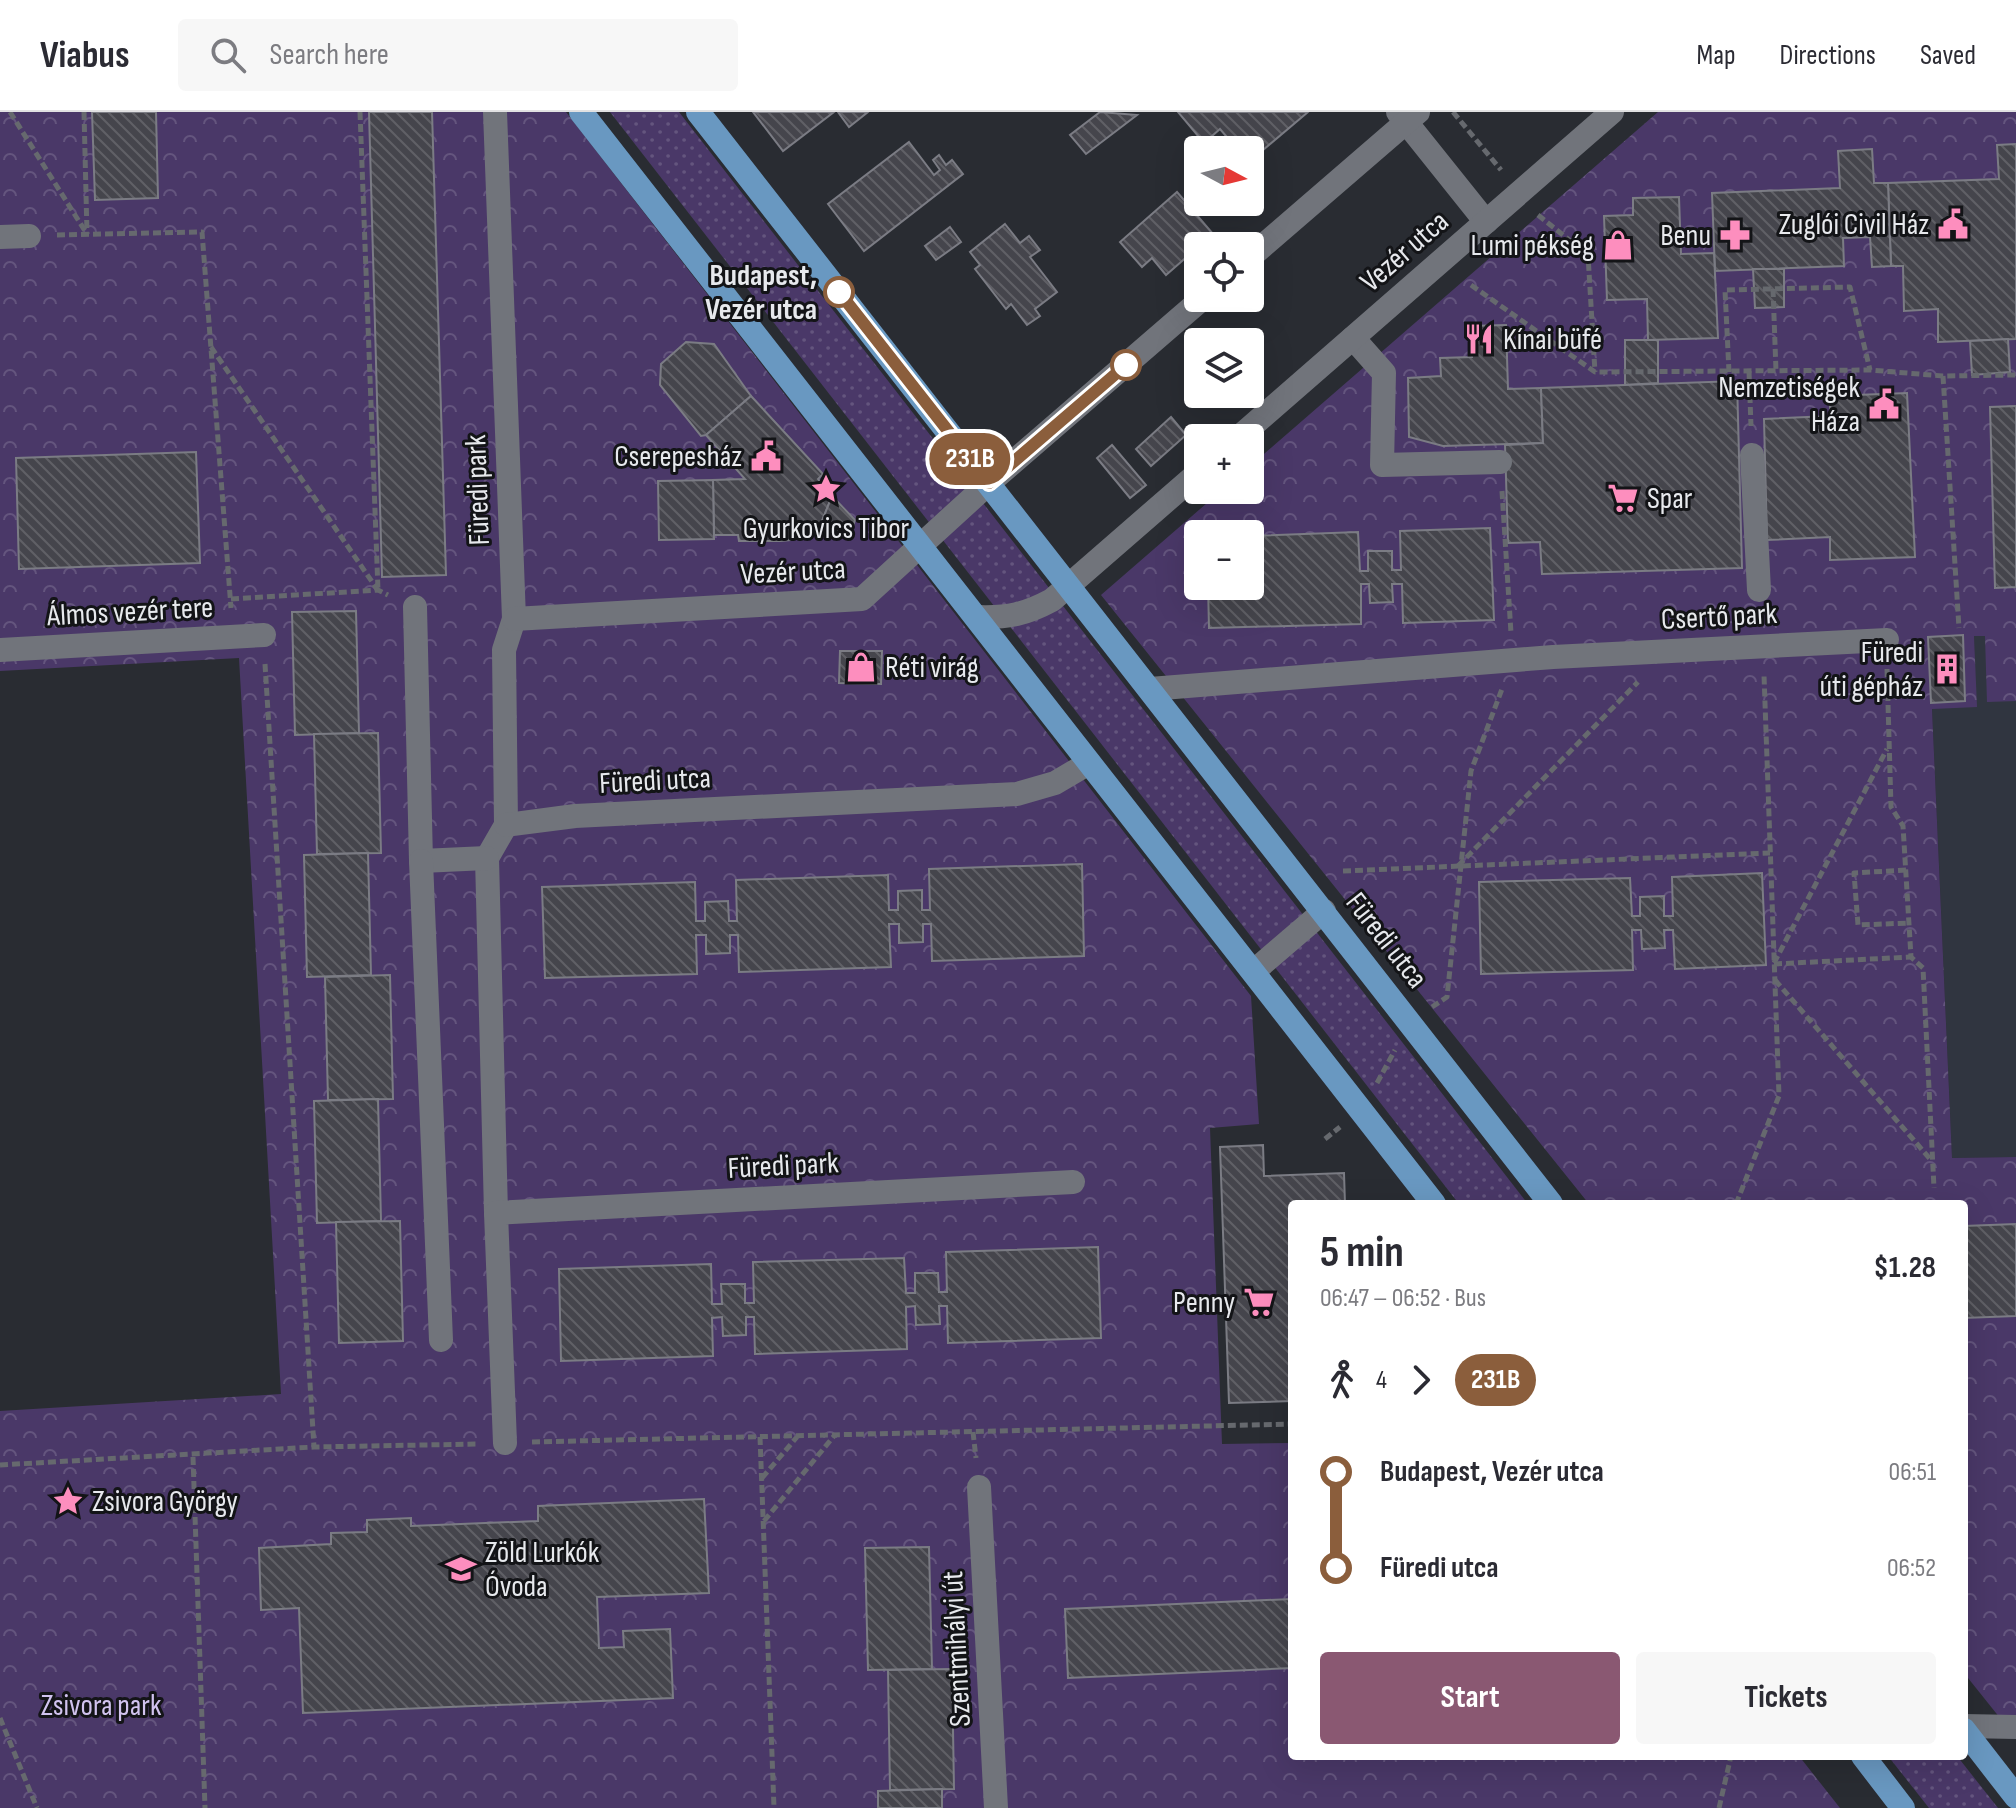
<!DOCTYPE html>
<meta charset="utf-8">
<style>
body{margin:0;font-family:"Sofia Sans Condensed",sans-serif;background:#f7f7f7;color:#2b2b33;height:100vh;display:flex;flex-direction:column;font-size:30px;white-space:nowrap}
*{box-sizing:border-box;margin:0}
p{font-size:26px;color:#7c7c81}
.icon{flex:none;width:44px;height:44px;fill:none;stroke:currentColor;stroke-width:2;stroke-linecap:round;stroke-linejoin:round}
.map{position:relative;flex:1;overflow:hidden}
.sheet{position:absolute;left:1288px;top:1088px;width:680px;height:560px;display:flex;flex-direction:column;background:#fff;border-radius:8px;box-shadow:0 8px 32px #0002}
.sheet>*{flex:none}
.badge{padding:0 16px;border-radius:26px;font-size:28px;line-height:52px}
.needle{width:52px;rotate:97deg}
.buttons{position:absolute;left:1184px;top:24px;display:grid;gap:16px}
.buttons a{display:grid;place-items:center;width:80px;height:80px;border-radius:8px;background:#fff;box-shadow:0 8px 32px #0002;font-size:40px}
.map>.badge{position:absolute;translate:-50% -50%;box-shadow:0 0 0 4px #fff}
.legs{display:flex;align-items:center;gap:12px;height:88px;padding:0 32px;font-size:26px}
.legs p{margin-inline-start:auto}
.head{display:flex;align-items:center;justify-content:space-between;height:136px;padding:0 32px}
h1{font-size:44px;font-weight:700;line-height:60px}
.button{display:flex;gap:16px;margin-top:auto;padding:16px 32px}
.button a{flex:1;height:92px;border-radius:8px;background:#8a5872;color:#fff;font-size:32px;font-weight:700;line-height:92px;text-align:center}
.button a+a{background:#f7f7f7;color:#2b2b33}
ul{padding:0 32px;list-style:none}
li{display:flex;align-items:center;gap:28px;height:96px;font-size:30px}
li i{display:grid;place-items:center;width:12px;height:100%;margin:0 10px;background:currentColor}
li i::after{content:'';width:20px;height:20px;margin:-10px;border:6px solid;border-radius:50%;background:#fff}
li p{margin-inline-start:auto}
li:first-child i{background:linear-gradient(#0000 50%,currentColor 0)}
li:last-child i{background:linear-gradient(currentColor 50%,#0000 0)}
header{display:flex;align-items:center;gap:48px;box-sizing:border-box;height:112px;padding:0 40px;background:#fff;border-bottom:2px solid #e1e1e2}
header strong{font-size:38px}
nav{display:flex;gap:44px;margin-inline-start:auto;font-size:28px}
.search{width:560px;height:72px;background:#f7f7f7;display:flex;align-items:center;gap:20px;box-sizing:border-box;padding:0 28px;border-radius:8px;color:#7c7c81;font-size:30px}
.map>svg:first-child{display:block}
.built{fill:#303540}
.grass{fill:url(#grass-dots)}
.park{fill:url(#park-crowns);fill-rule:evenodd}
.building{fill:url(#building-back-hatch);stroke:#7b7c84;stroke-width:2}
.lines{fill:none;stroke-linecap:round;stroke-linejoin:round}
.path{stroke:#66696e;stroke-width:5;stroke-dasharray:8 4;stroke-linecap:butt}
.minor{stroke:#71747b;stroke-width:24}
.major{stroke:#6998c1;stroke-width:24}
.line-1-casing{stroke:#fff;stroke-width:18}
.line-1{stroke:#8b5e3c;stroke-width:12}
.stop-1-dot{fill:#fff;stroke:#8b5e3c;stroke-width:4}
.labels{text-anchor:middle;stroke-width:6;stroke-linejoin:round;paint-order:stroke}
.poi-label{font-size:30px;fill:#e7e9ed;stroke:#131417;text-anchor:end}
.street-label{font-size:30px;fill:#e7e9ed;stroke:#131417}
.stop-label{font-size:30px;font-weight:bold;fill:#e7e9ed;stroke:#131417;text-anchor:end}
.park-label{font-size:30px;fill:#d1c3ef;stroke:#131417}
</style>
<header>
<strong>Viabus</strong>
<div class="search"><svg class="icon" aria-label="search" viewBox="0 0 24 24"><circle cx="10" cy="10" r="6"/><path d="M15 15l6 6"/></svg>Search here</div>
<nav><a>Map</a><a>Directions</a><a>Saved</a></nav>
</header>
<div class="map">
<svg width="2016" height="1696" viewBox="0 0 2016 1696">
<defs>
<pattern id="grass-dots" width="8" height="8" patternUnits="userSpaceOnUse" patternTransform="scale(2)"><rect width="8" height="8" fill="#4a3868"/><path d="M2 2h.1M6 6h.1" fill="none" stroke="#64557e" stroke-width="1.8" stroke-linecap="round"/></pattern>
<pattern id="park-crowns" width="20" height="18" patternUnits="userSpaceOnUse" patternTransform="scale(2)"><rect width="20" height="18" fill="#4a3868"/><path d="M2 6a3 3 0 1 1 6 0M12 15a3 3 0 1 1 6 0" fill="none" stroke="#64557e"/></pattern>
<pattern id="building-back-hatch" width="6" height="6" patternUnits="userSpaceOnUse" patternTransform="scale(2)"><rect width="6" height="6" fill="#45454c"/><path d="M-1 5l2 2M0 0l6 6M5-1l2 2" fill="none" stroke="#606066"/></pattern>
</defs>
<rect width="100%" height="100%" fill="#292c32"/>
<path class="built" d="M2016 522V1045L1952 1046 1932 596 1976 594 1974 524Z"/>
<g class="grass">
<path d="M610 0H679L1528 1092H1459Z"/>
<path d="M1888 1644H1957L1998 1696H1929Z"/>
</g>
<g class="park">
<path d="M0 0H566L1251 884 1259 1012 1210 1016 1222 1332 1292 1331V1644H1799L1840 1696H0V1299L281 1282 239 546 0 559Z"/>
<path d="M1658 0H2016V589L1987 590 1985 524H1974L1977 595 1932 597 1952 1046 2016 1045V1626L1964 1561V1092H1589L1101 483 1222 378H1250V354ZM1198 422H1250V474H1198Z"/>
</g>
<g class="building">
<path d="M92 0H156L158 86 95 88Z"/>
<path d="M369 0H432L446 463 382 465Z"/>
<path d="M753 0H834L783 39Z"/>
<path d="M838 0H868L849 15Z"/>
<path d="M1100 0 1137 3 1086 42 1070 23Z"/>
<path d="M1178 0H1308L1250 49V38H1238L1220 17 1204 31Z"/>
<path d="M909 30 934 63 940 58 933 48 939 43 946 53 952 48 963 62 864 139 828 92Z"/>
<path d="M2016 32V227L1938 230V197L1904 199 1903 154H1891L1888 71 1999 67 1997 33Z"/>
<path d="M1872 37 1874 71H1888L1891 154 1872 155 1870 125 1843 126 1844 154 1715 159 1712 81 1840 76 1838 39Z"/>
<path d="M1177 80 1213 122 1166 163 1152 146 1142 155 1120 130Z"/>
<path d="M1679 85 1681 142 1714 141 1718 226 1648 228 1647 187 1607 188 1604 104 1633 103V86Z"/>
<path d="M1005 112 1020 131 1029 124 1040 138 1030 145 1057 180 1035 197 1040 204 1027 213 1011 192 1006 197 975 157 980 153 970 140Z"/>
<path d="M950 115 961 130 936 148 925 134Z"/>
<path d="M1753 157H1784V195L1755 196Z"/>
<path d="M1506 213 1508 277 1541 276 1543 331 1443 334 1409 325 1408 266 1441 264 1440 246 1472 245 1470 214Z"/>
<path d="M2008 227 2010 260 1972 263 1970 229Z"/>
<path d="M1625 228H1658V271L1625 273Z"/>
<path d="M686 230 714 232 751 284 706 323 701 324 660 273 661 252Z"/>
<path d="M1737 269 1742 456 1542 462 1540 430 1508 431 1505 333 1543 331 1541 276Z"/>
<path d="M1907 281 1915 445 1830 448V425L1767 428 1764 307 1830 304V284Z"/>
<path d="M751 284 823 362 818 367 832 384 818 419 790 420V428L780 429H739L738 423H714L713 368 745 367 706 323Z"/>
<path d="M2016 294V475L1995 476 1990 295Z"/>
<path d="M1171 305 1186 323 1151 354 1136 337Z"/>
<path d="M1112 333 1146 373 1130 386 1097 346Z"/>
<path d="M196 340 200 451 19 457 16 346Z"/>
<path d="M713 368 714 427 659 428 658 369Z"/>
<path d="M832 384 855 408 851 420 818 419Z"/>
<path d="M1490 416 1494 508 1403 511 1402 472H1392L1393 490 1370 491 1369 472H1361V512L1209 516 1208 474H1250V424L1358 420 1360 459H1368V439H1392V458H1401L1400 419Z"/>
<path d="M356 499 359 621 295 623 292 500Z"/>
<path d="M1963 523 1965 589 1931 591 1928 525Z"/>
<path d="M840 539H882L881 572 839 571Z"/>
<path d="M378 621 381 741 317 742 314 622Z"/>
<path d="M368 741 371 863 307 865 304 743Z"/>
<path d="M1082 752 1084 844 932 849 931 812H923V830L899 831V812H889L891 855 739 860 738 823H730V841L706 842V823H696L697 862 545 866 542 775 695 770 696 809H705V790L728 789 729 809H737L736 768 888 763 889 798H898V779L922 778V798H930L929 757Z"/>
<path d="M1762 761 1766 853 1675 857 1673 818H1664L1665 836 1642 837 1641 818H1632L1633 858 1481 862 1479 770 1630 766 1632 804H1640V785L1664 784V804H1673L1672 765Z"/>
<path d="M390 863 393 987 328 988 325 865Z"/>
<path d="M378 987 381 1109 317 1111 314 989Z"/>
<path d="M1263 1033 1264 1064 1344 1061 1345 1092H1292V1289L1229 1291 1220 1035Z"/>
<path d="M400 1109 403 1229 339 1231 336 1110Z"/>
<path d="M2016 1112V1204L1964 1206V1114Z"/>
<path d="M1098 1135 1101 1226 948 1231 947 1194H939L940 1212 916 1213 915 1194 906 1195 907 1237 755 1242 754 1205H746V1223L723 1224 722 1205 712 1206 713 1244 561 1249 559 1157 711 1152 712 1192H722L721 1172H745V1191H754L753 1150 904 1146 906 1181H915V1161H938L939 1180H947L946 1140Z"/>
<path d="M704 1387 709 1481 597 1485 599 1536 624 1535 623 1519 670 1517 673 1586 303 1601 299 1496 261 1498 259 1436 331 1432V1421L367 1420V1408L411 1406V1414L538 1409V1394Z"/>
<path d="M929 1435 932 1557 868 1558 865 1436Z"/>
<path d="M1291 1487 1292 1556 1068 1566 1065 1497Z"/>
<path d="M952 1557 954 1677 890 1678 888 1558Z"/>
<path d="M942 1677V1696H878V1679Z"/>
</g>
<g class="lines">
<g class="path">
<path d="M10 0 87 122"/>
<path d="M84 0 87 122"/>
<path d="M360 0 378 478"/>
<path d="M1453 0 1501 58"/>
<path d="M1538 103 1588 143 1595 260"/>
<path d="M57 123 202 120 231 496"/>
<path d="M1471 173 1595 260 1870 258 1943 264 2016 263"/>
<path d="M1773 177 1776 259"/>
<path d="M211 235 377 477"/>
<path d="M1749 259 1751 314"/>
<path d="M1729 260 1725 178 1850 175 1870 258"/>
<path d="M1943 264 1959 516"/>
<path d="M1502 379 1511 521"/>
<path d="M231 487 378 478 388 483"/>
<path d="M265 552 314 1335"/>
<path d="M1887 557 1891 695 1903 714 1911 845 1923 856 1934 1076"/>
<path d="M1458 754 1638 570"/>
<path d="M1906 758 1854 761 1858 813 1909 811"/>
<path d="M1343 759 1770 741"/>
<path d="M1774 851 1887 637"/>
<path d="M1774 852 1911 845"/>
<path d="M1775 868 1931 1048"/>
<path d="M1432 895 1447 885 1471 659 1502 577"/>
<path d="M1377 971 1395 938"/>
<path d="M1325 1027 1340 1015"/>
<path d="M1736 1092 1779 984 1764 563"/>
<path d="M973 1320 976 1346"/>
<path d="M760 1325 774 1696"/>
<path d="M532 1330 1292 1312"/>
<path d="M193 1345 205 1696"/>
<path d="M0 1353 314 1335 478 1332"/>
<path d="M762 1366 797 1325"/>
<path d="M764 1409 834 1324"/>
<path d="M0 1606 37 1696"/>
<path d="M1719 1696 1731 1644"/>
</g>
<g class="minor">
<path d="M495 0 514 507 504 538 506 713 487 746 496 1101"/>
<path d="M1398 0 1486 110"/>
<path d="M0 125 29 124"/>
<path d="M1250 145 1418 0"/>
<path d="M1353 226 1384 261 1382 353 1500 350"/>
<path d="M1238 326 1612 0"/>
<path d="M1752 343 1759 478"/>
<path d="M415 495 421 749 487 746"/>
<path d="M978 505C1008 506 1026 502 1052 488L1198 361"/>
<path d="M514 507 862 487 989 371 1203 186"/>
<path d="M0 538 264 523"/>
<path d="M1150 577 1553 545 1887 528"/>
<path d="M506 713 575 704 1017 682 1055 671 1089 651"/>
<path d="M421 749 441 1228"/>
<path d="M1254 859 1324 799"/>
<path d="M505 1331 496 1101 1073 1070"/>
<path d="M979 1375 996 1696"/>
<path d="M1964 1614 2016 1615"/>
</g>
<g class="major">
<path d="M581 0 1434 1092"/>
<path d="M698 0 1551 1092"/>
<path d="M1964 1618 2016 1685"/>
<path d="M1863 1644 1903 1696"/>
</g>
</g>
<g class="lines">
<g class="line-1-casing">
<path id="line-1" d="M839 180 989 371 1126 253"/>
</g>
<use href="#line-1" class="line-1"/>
</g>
<defs>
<g id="civic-bare" transform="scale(2.4)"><path d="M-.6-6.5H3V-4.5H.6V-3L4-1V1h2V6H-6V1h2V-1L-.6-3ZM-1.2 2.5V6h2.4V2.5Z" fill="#fd8ebe" stroke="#131417" stroke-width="2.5" paint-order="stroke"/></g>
<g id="pharmacy-bare" transform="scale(2.4)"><path d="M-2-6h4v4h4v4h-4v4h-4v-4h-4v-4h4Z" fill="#fd8ebe" stroke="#131417" stroke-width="2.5" paint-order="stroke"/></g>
<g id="shop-bare" transform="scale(2.4)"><path d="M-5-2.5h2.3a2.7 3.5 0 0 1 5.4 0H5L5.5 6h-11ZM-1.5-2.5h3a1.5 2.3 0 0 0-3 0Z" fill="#fd8ebe" stroke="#131417" stroke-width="2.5" paint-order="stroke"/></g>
<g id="restaurant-bare" transform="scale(2.4)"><path d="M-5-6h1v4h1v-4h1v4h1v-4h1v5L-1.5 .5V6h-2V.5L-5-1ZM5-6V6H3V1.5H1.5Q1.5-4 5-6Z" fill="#fd8ebe" stroke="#131417" stroke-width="2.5" paint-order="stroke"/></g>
<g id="sight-bare" transform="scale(2.4)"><path d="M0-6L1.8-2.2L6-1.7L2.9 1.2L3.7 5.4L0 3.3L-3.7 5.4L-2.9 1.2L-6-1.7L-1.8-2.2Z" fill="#fd8ebe" stroke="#131417" stroke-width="2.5" paint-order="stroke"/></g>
<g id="supermarket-bare" transform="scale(2.4)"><path d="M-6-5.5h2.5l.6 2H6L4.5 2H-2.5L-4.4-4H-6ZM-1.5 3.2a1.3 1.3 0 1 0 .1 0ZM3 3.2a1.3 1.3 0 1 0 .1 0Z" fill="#fd8ebe" stroke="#131417" stroke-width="2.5" paint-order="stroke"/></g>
<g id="building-bare" transform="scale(2.4)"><path d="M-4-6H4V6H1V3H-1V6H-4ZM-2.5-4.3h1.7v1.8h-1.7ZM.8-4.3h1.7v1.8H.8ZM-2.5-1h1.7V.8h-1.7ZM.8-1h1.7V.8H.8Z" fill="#fd8ebe" stroke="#131417" stroke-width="2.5" paint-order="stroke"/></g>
<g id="school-bare" transform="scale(2.4)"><path d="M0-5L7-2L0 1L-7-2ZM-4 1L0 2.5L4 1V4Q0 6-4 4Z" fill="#fd8ebe" stroke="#131417" stroke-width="2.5" paint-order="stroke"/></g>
</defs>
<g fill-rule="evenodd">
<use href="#civic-bare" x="1953" y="112"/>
<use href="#pharmacy-bare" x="1735" y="123"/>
<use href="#shop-bare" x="1618" y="133"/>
<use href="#restaurant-bare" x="1479" y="227"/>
<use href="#civic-bare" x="1884" y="292"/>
<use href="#civic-bare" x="766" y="344"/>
<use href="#sight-bare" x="826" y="377"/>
<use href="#supermarket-bare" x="1623" y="386"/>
<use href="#shop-bare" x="861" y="555"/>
<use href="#building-bare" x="1947" y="557"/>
<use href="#supermarket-bare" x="1259" y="1190"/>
<use href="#sight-bare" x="68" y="1389"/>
<use href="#school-bare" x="461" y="1457"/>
</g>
<g class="stop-1-dot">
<circle cx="839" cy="180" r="14"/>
<circle cx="1126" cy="253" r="14"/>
</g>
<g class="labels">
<g class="poi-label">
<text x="1929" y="122">Zuglói Civil Ház</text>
<text x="1711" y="133">Benu</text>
<text x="1594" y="143">Lumi pékség</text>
<text x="1503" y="237" text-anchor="start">Kínai büfé</text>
<text x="1860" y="285">Nemzetiségek<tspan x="1860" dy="34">Háza</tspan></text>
<text x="742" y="354">Cserepesház</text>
<text x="1647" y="396" text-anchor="start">Spar</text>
<text x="826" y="426" text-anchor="middle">Gyurkovics Tibor</text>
<text x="1923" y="550">Füredi<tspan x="1923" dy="34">úti gépház</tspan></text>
<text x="885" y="565" text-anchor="start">Réti virág</text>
<text x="1235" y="1200">Penny</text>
<text x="92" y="1399" text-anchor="start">Zsivora György</text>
<text x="485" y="1450" text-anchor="start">Zöld Lurkók<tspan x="485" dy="34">Óvoda</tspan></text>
</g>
<g class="street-label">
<text transform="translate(1404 139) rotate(-41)" y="10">Vezér utca</text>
<text transform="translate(477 378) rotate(-92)" y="10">Füredi park</text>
<text transform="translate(793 459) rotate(-3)" y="10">Vezér utca</text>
<text transform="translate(130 499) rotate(-3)" y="10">Álmos vezér tere</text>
<text transform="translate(1719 504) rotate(-3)" y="10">Csertő park</text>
<text transform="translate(655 668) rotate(-3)" y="10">Füredi utca</text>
<text transform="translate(1387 828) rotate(52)" y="10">Füredi utca</text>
<text transform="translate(783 1053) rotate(-3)" y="10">Füredi park</text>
<text transform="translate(956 1537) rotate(-93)" y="10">Szentmihályi út</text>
</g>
<g class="stop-label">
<text x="817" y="173">Budapest,<tspan x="817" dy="34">Vezér utca</tspan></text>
</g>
<g class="park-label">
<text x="101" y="1603">Zsivora park</text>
</g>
</g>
</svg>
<div class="buttons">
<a><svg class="needle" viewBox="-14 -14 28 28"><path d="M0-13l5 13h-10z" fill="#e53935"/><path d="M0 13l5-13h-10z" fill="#7c7c81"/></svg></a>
<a><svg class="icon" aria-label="locate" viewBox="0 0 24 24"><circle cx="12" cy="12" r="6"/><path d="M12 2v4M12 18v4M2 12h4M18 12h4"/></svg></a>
<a><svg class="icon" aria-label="layers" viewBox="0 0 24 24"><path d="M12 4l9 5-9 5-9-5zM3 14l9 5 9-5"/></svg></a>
<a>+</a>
<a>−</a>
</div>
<b class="badge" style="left:970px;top:347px;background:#8b5e3c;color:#fff">231B</b>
<section class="sheet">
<div class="head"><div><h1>5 min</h1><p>06:47 – 06:52 · Bus</p></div><b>$1.28</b></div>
<div class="legs"><svg class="icon" aria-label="walk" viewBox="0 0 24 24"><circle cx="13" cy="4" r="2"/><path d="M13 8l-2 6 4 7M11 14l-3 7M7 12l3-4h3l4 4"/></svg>4<svg class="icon" aria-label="forward" viewBox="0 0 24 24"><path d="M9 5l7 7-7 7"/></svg><b class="badge" style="background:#8b5e3c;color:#fff">231B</b></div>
<ul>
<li><i style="color:#8b5e3c"></i><b>Budapest, Vezér utca</b><p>06:51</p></li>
<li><i style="color:#8b5e3c"></i><b>Füredi utca</b><p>06:52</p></li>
</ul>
<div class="button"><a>Start</a><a>Tickets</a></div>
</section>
</div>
